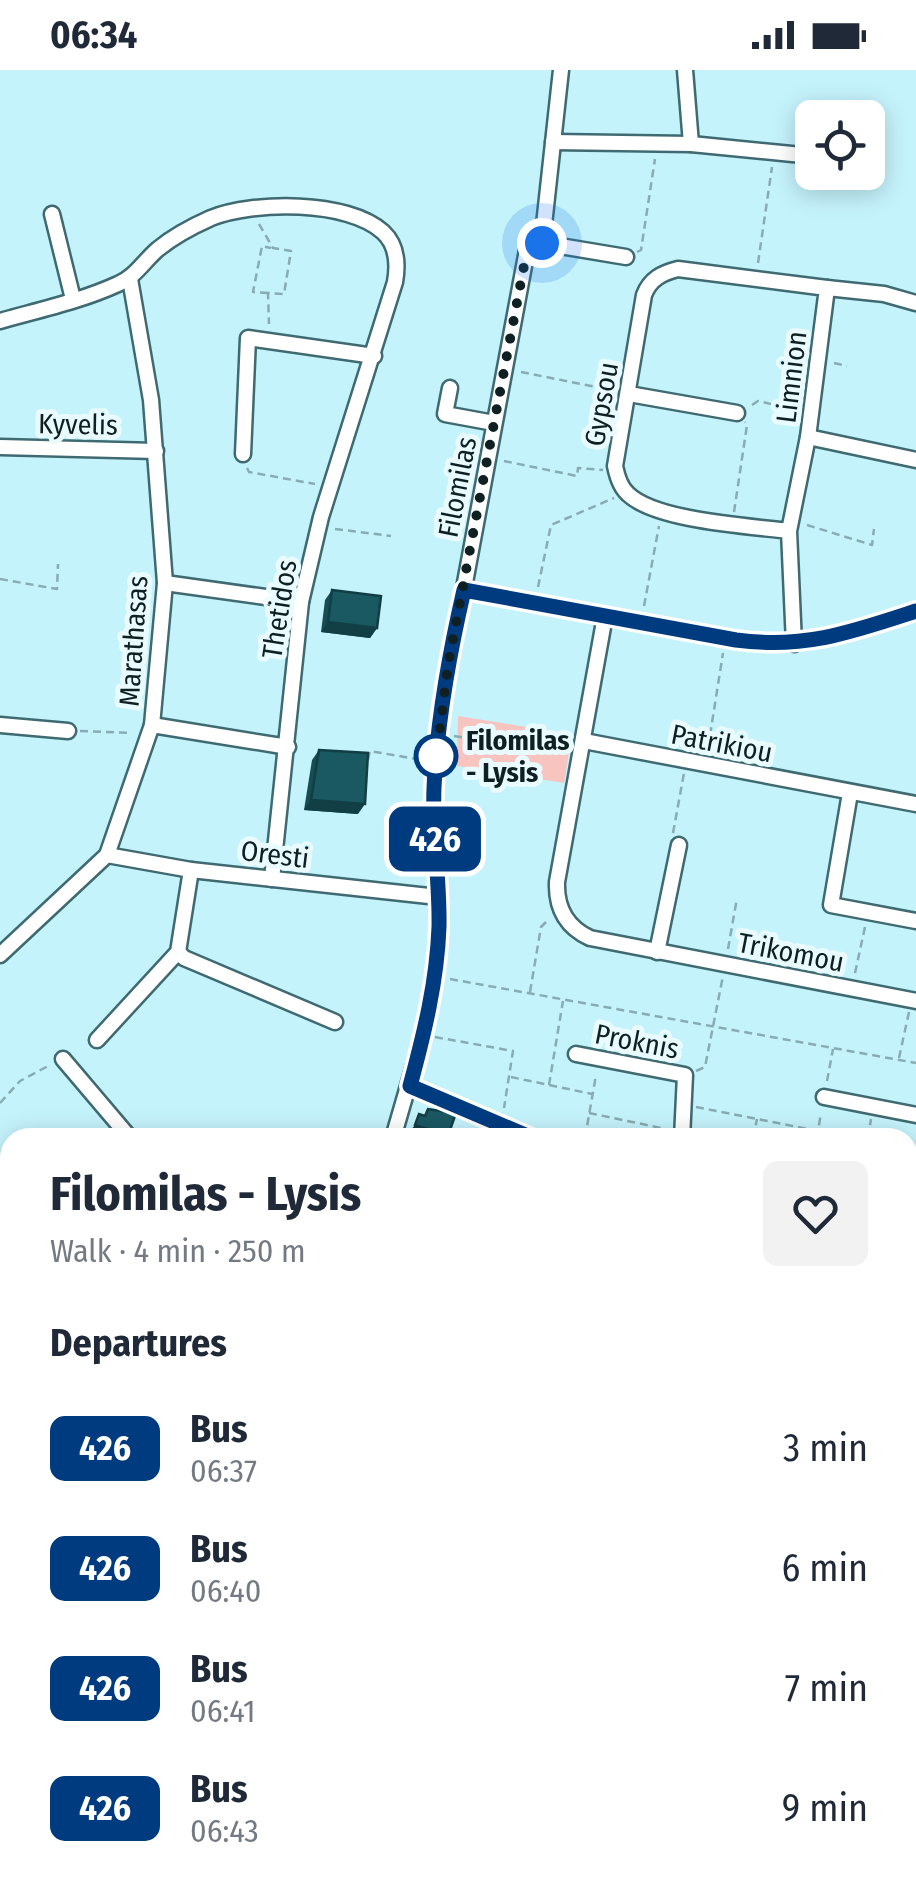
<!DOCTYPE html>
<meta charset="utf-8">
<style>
body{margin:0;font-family:"Fira Sans Condensed",sans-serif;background:#f2f2f3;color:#1f2937;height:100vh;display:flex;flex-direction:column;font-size:38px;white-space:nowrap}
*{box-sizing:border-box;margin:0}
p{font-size:32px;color:#747a83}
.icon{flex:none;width:55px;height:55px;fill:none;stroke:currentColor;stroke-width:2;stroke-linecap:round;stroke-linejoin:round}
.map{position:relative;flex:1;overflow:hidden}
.side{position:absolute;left:0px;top:1058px;width:918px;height:762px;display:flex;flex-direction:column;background:#fff;border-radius:30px 30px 0 0;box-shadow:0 5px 25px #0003}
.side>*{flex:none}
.badge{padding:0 20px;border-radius:15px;font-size:35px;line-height:65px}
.fabs{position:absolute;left:795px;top:30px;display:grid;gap:20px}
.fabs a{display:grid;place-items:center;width:90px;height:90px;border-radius:15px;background:#fff;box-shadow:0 5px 25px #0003;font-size:50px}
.you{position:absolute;width:50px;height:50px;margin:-25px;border:8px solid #fff;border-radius:50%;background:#1a73e8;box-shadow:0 0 0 15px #1a73e833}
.map>.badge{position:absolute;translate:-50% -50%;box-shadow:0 0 0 5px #fff}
h2{padding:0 50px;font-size:38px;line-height:90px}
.round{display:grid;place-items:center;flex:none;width:105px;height:105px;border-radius:15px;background:#f2f2f3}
.headline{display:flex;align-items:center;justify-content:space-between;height:170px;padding:0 50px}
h1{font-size:48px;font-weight:700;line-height:75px}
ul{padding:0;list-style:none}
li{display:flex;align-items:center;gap:30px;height:120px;padding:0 50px}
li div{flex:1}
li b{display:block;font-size:38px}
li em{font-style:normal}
li .badge{min-width:110px;font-weight:700;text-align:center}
.status{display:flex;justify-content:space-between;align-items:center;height:70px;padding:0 50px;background:#fff;direction:ltr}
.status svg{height:28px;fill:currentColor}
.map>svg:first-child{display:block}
.green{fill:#f8c4c0}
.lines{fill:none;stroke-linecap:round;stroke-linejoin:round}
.minor-casing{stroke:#3f6a71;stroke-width:19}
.path{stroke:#88acb3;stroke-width:2.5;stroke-dasharray:8 5;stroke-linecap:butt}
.minor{stroke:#fff;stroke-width:14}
.wall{fill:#164c54}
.shaded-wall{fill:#123e45}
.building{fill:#1a5862;stroke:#123e45;stroke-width:2.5}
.line-casing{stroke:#fff;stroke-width:22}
.line{stroke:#003b80;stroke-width:15}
.walk{stroke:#0f2023;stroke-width:10;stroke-dasharray:0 18}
.stop-dot{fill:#fff;stroke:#003b80;stroke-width:5}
.labels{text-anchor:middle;stroke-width:10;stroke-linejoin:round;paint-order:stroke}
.street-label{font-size:28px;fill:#0f2023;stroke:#e9fbfe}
.stop-label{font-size:28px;font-weight:bold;fill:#0f2023;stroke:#e9fbfe;text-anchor:start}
</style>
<div class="status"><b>06:34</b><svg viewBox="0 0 49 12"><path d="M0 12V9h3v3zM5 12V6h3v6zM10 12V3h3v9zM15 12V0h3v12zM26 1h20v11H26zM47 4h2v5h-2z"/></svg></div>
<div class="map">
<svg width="916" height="1819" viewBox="0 0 916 1819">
<rect width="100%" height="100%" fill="#c5f3fc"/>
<path class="green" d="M458 646 572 664 564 713 457 696Z"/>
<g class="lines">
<g class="minor-casing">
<g id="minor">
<path d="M685 0 691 74"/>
<path d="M553 72 691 74 812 86"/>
<path d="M52 144 73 229"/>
<path d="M542 173 561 0"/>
<path d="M827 218 884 224 916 233"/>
<path d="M0 251C39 240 81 231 118 214 135 207 144 191 158 179 174 166 193 156 211 148 253 131 348 130 383 162 397 175 398 195 395 212L321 447 301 532 272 809"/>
<path d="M450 318 445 344 494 353"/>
<path d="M629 324 737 343"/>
<path d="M808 367 916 390"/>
<path d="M0 377 156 381"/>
<path d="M243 384 248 268 374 286"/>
<path d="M789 461C750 456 656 451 628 424 620 417 617 406 615 396L644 225C650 209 662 203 678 199L827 218 808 367 789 461 794 574"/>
<path d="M165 513 301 532"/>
<path d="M463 520 736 570C805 579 852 562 916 541"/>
<path d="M605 546 557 812C556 838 566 857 590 868L916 931"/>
<path d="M0 655 68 661"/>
<path d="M152 655 288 677"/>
<path d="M584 671 916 734"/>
<path d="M850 723 831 835 916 851"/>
<path d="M107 785 191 800 438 827"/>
<path d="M178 882 184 888 335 952"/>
<path d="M657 882 679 775"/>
<path d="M0 885 107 785 152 655 165 513 151 330 130 209"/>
<path d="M97 970 178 882 191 800"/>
<path d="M576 984 685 1005 682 1068"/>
<path d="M63 989 130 1068"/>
<path d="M409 1016 532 1068"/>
<path d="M824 1027 916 1045"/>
<path d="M393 1068 426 954 436 901 439 854 434 722 439 652 527 180 542 173 626 187"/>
<path d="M908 1157 916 1114"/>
<path d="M0 1177 10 1193"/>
<path d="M908 1360 916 1353"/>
<path d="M0 1527 10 1522"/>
<path d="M0 1668 8 1695"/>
<path d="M0 1772 6 1770"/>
<path d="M56 1810 61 1819"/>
<path d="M271 1810 276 1819"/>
<path d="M413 1810 418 1819"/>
<path d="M718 1810 726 1819"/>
<path d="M562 1819 575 1810"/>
</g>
</g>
<g class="path">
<path d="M259 154 273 178 291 181 284 224 268 223 269 254"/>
<path d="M637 182 641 180 655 89"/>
<path d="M758 193 772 97"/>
<path d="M268 223 253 222 262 176 271 178"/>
<path d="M834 293 847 296"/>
<path d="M521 302 611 320"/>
<path d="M752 335 758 331 797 340"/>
<path d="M504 391 577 406 578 398 603 400"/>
<path d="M247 398 249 402 315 414"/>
<path d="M734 442 747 355 745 352"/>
<path d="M807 455 872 475 874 459"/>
<path d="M335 459 391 466"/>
<path d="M0 509 57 519 58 494"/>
<path d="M538 517 551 455 614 428"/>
<path d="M644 536 659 456"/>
<path d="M80 661 132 663"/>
<path d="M454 666 565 682"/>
<path d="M708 678 723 583"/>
<path d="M368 690 370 681 422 690"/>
<path d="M673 763 684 703"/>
<path d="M728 879 737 828"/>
<path d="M855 903 865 857"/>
<path d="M450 909 916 993"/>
<path d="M530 922 541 857 548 850"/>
<path d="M435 967 513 981 504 1038"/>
<path d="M899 988 909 942"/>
<path d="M696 1001 705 997 723 906"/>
<path d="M511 1007 592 1024"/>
<path d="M827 1011 833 979"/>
<path d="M549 1015 563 931"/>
<path d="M0 1033 20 1011 50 995"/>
<path d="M696 1037 818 1061 821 1043"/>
<path d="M589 1043 666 1059"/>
<path d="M585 1068 596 1005"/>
<path d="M753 1068 757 1049"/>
<path d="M868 1068 871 1049"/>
<path d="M0 1326 7 1322 1 1314 10 1309"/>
<path d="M644 1810 651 1819"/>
<path d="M815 1810 823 1819"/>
<path d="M133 1819 147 1810"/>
</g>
<use href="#minor" class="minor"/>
</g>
<g class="wall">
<path d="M332 520 377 558 370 568 321 562 325 530Z"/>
<path d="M319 680 358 744 304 740 312 690Z"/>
<path d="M916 1389V1468L908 1458V1397Z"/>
</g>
<g class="shaded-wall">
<path d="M328 552 377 558 370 568 321 562Z"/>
<path d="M311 730 365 734 358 744 304 740Z"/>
<path d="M415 1055 448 1066 447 1068H428L410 1061Z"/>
</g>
<g class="building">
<path d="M332 520 381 526 377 558 328 552Z"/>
<path d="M319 680 368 683 365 734 311 730Z"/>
<path d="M444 1036 457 1040 448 1066 415 1055 419 1044 425 1046 428 1039 442 1041Z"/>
<path d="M908 1295 916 1304V1309L908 1317Z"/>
<path d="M916 1389V1450L908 1440V1397Z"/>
</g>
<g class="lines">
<g class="line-casing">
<path id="line" d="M532 1068 410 1016C424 964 437 912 439 857 440 811 432 765 434 718 437 652 449 585 464 520L736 570C805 579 852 562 916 541"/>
</g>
<use href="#line" class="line"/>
<path class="walk" d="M436 686V690L448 595 527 180 542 173"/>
</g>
<circle class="stop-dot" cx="436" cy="686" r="20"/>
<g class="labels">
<g class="street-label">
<text transform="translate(791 307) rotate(-83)" y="10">Limnion</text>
<text transform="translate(601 334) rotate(-80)" y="10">Gypsou</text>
<text transform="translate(78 354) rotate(1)" y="10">Kyvelis</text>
<text transform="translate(457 417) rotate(-79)" y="10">Filomilas</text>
<text transform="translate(279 539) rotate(-81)" y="10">Thetidos</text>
<text transform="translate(133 571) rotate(-86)" y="10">Marathasas</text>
<text transform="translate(722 673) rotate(11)" y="10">Patrikiou</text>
<text transform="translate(275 784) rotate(7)" y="10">Oresti</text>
<text transform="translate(791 882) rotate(11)" y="10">Trikomou</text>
<text transform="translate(637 971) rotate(11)" y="10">Proknis</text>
</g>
<g class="stop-label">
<text x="466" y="680">Filomilas<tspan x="466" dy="32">- Lysis</tspan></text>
</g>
</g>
</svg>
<div class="fabs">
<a><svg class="icon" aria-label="locate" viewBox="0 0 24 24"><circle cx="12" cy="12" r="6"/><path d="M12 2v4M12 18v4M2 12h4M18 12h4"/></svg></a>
</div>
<div class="you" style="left:542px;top:173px"></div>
<b class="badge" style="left:435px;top:769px;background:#003b80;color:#fff">426</b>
<section class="side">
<div class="headline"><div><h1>Filomilas - Lysis</h1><p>Walk · 4 min · 250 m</p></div><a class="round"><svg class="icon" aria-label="heart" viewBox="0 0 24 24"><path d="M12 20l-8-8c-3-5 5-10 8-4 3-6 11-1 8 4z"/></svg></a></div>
<h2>Departures</h2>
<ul>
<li><span class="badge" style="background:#003b80;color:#fff">426</span><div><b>Bus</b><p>06:37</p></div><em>3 min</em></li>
<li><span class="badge" style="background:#003b80;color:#fff">426</span><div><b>Bus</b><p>06:40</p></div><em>6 min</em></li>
<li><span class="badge" style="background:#003b80;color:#fff">426</span><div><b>Bus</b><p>06:41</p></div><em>7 min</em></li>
<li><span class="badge" style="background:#003b80;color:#fff">426</span><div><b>Bus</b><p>06:43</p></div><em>9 min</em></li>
</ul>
</section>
</div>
